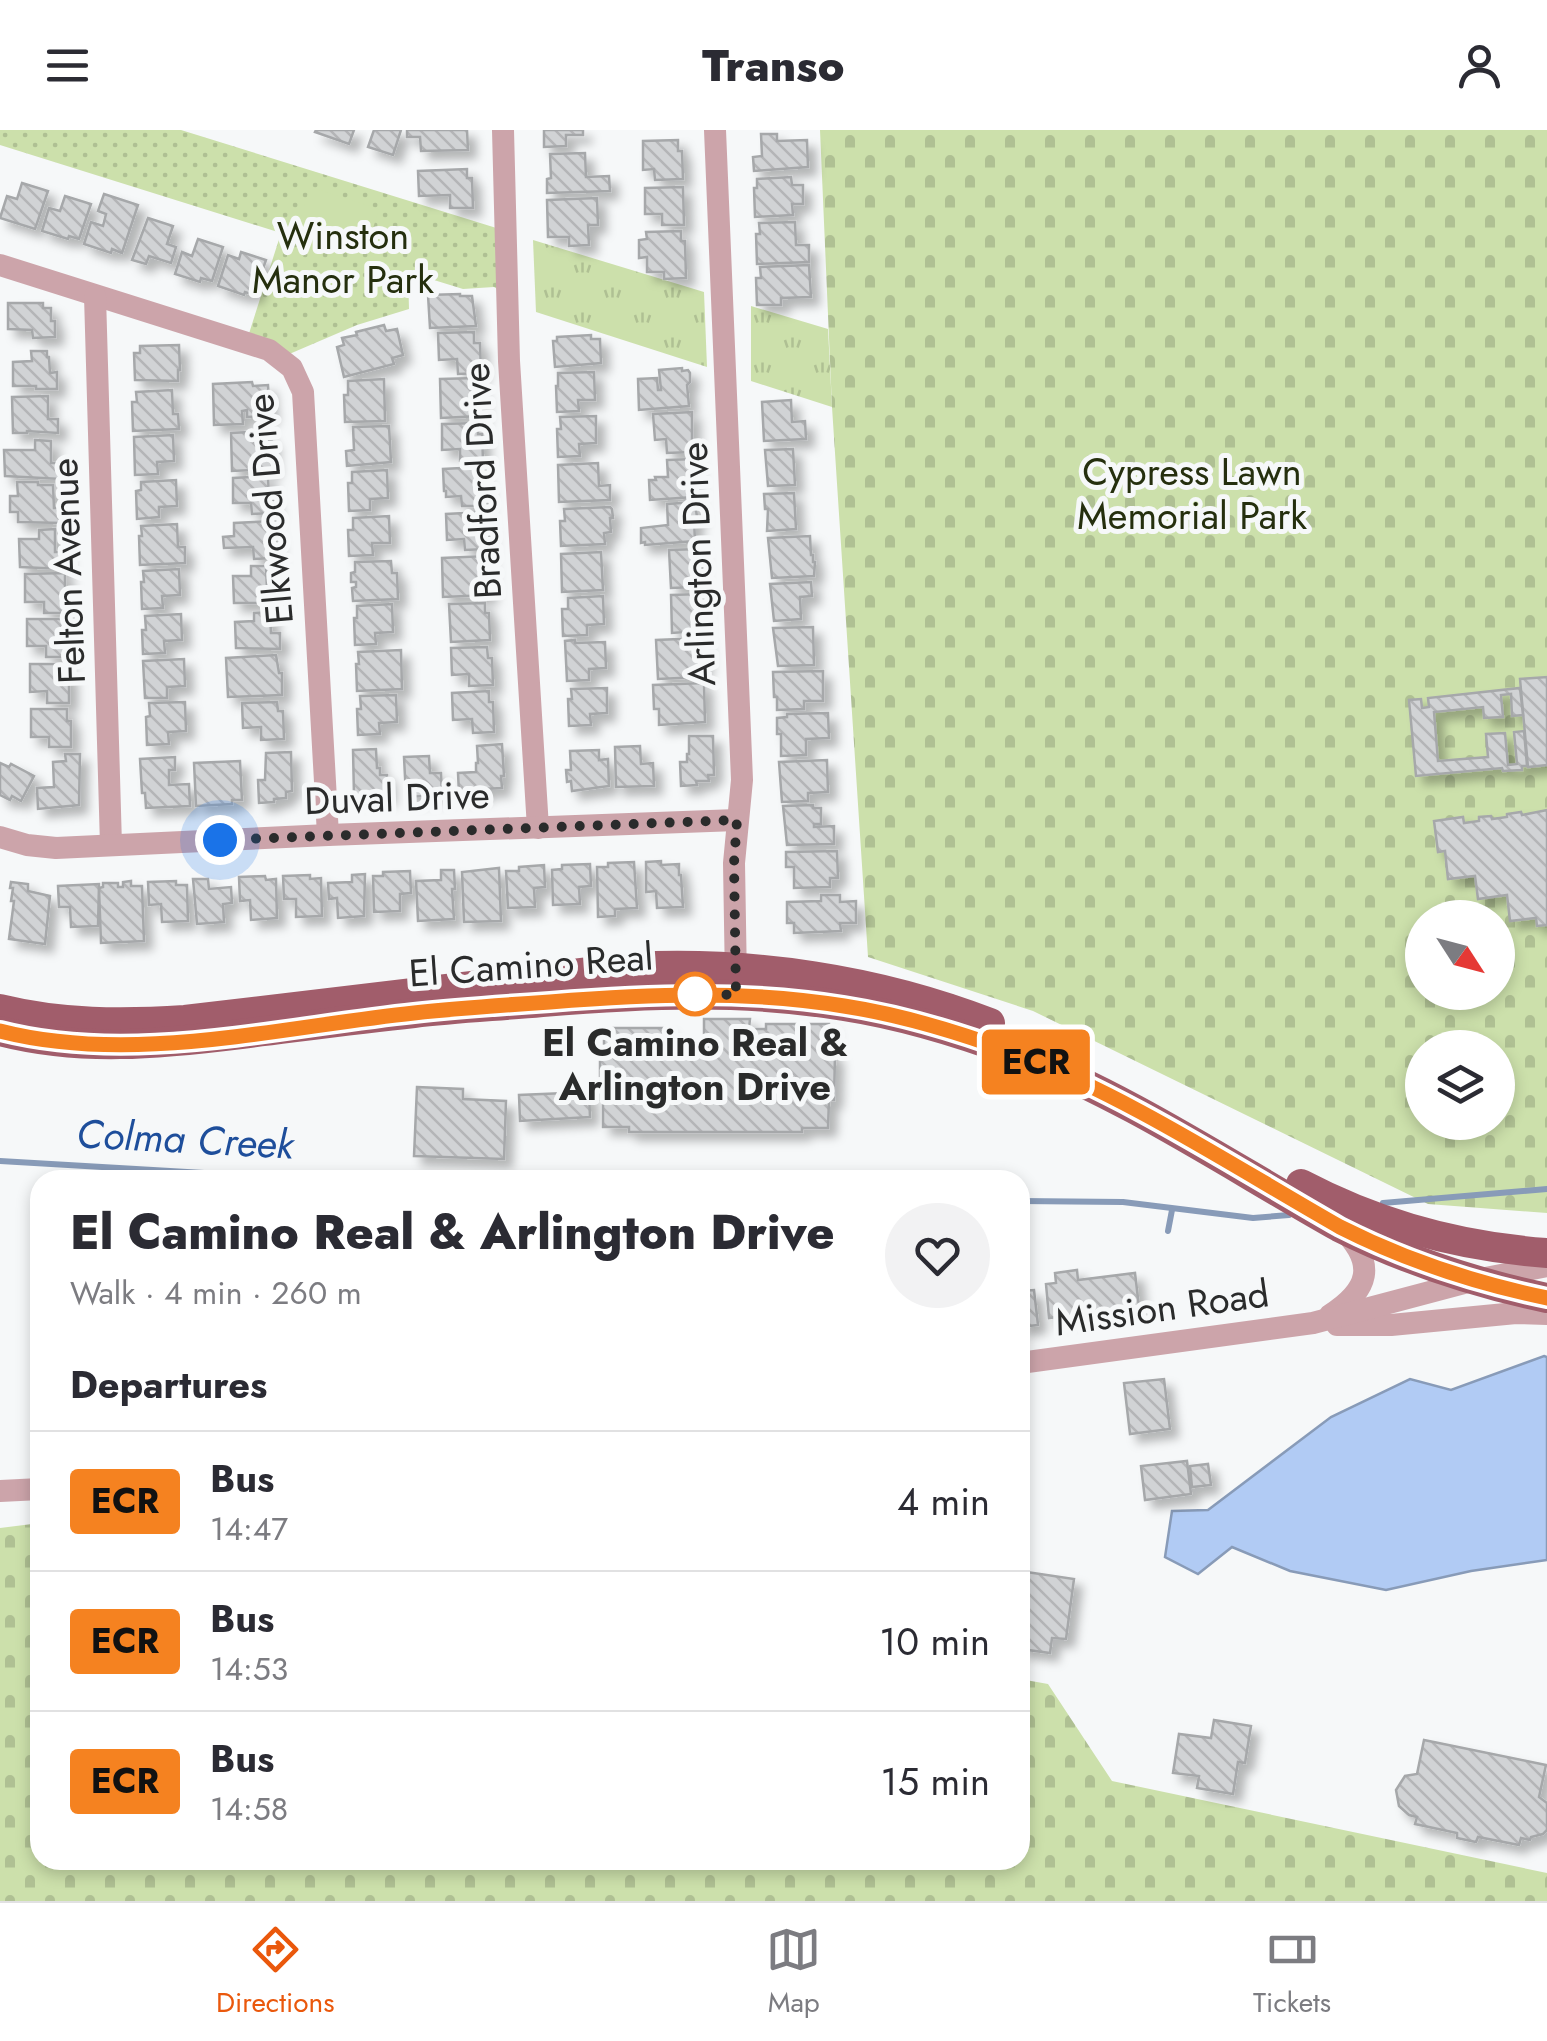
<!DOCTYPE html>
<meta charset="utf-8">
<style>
body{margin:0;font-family:Jost,sans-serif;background:#f2f2f3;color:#2b2b33;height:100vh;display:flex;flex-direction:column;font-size:38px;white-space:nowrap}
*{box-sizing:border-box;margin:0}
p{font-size:32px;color:#7c7c81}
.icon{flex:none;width:55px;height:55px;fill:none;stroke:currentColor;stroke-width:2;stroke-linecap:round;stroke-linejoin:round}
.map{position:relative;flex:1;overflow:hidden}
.details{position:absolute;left:30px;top:1040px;width:1000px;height:700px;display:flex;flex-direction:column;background:#fff;border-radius:30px;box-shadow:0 5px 15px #0003}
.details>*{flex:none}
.badge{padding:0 20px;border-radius:8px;font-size:35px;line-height:65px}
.needle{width:65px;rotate:126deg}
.controls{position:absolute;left:1405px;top:770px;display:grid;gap:20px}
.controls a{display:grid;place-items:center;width:110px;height:110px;border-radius:50%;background:#fff;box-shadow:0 5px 15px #0003;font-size:50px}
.you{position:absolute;width:50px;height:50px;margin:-25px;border:8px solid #fff;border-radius:50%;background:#1a73e8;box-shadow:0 0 0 15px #1a73e833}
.map>.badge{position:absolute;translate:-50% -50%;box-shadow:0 0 0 5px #fff}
h2{padding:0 40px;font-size:38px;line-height:90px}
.round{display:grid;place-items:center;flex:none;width:105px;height:105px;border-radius:52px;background:#f2f2f3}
.headline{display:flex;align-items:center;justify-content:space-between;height:170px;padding:0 40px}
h1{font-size:48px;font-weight:800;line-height:75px}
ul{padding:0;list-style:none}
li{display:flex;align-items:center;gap:30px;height:140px;padding:0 40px;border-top:2px solid #e1e1e2}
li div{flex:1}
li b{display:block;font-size:38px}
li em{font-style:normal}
li .badge{min-width:110px;font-weight:700;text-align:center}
header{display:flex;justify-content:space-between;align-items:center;height:130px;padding:0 40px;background:#fff;font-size:45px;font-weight:800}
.dock{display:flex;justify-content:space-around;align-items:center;height:140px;border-top:2px solid #e1e1e2;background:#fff;font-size:28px;color:#7c7c81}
.dock a{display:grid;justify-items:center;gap:5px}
.dock .on{color:#ea580c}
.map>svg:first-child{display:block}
.grass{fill:url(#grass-tufts)}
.cemetery{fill:url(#cemetery-stones);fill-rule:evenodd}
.park{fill:url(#park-dots)}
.pitch{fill:#cce0ab}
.water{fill:#b1cbf4;stroke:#889bb8;stroke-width:2.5}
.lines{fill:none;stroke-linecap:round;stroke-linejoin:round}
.stream{stroke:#889bb8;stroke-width:6}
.building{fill:url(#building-back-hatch);stroke:#a6a8aa;stroke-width:2.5;filter:url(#shadow)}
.street{stroke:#cca4aa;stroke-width:22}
.primary{stroke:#a15d6b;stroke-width:30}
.line-casing{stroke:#fff;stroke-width:22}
.line{stroke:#f58220;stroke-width:15}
.walk{stroke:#2a2b2b;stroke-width:10;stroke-dasharray:0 18}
.stop-dot{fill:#fff;stroke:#f58220;stroke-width:5}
.labels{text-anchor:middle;stroke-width:10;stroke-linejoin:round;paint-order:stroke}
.park-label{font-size:38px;fill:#252f0e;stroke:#f6f8f9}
.street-label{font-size:38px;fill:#2a2b2b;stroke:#f6f8f9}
.stop-label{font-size:38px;font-weight:bold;fill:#2a2b2b;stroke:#f6f8f9}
.water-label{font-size:40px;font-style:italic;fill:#1e4e9b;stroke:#f6f8f9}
</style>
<header><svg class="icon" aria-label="menu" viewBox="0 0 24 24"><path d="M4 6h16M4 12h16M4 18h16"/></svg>Transo<svg class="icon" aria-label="person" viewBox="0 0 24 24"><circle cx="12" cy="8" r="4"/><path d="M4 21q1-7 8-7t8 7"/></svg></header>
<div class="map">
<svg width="1547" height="1771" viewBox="0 0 1547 1771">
<defs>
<pattern id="grass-tufts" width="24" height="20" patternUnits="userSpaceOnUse" patternTransform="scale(2.5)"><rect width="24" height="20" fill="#cce0ab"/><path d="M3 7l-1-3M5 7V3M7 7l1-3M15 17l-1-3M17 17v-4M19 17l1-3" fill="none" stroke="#afc093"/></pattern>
<pattern id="cemetery-stones" width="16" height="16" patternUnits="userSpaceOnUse" patternTransform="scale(2.5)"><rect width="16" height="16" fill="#cce0ab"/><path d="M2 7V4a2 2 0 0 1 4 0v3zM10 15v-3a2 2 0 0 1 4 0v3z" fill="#afc093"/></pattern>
<pattern id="park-dots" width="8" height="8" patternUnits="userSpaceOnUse" patternTransform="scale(2.5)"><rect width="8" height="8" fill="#cce0ab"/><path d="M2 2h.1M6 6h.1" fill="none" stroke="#afc093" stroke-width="1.8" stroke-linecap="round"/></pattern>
<pattern id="building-back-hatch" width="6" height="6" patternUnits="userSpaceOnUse" patternTransform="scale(2.5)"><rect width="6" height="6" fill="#d1d3d5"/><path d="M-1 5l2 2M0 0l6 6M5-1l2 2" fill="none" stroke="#b4b5b7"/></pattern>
<filter id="shadow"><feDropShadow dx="8" dy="8" stdDeviation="5" flood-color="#0004"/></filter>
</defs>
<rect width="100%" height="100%" fill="#f6f8f9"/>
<g class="grass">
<path d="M533 110 704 162 707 237 536 182Z"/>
<path d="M751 176 828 199 832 277 751 251Z"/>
</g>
<g class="cemetery">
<path d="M820 0H1547V1083L1428 1074 1033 881 868 827 832 277ZM1422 788H1498V862H1422ZM1422 918H1498V992H1422Z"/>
<path d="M40 1393V1730H1020V1549L1048 1554 1112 1651 1547 1743V1771H0V1398Z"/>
</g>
<path class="park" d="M0 0H181L506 101 507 165 494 157 463 159 408 142 409 179 357 195 280 228 246 213 281 103 0 15Z"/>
<path class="pitch" d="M310 57 379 79 366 121 297 100Z"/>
<path class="water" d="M1544 1226 1547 1227V1430L1471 1441 1386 1460 1290 1441 1232 1417 1198 1444 1165 1427 1172 1381 1208 1380 1331 1287 1410 1249 1451 1260Z"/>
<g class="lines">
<g class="stream">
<path d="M0 1031 204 1043 427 1050"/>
<path d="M1020 1071 1123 1072 1253 1088 1289 1085"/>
<path d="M1383 1073 1547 1059"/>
<path d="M1168 1101 1172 1080"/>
</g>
</g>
<g class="building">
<path d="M316 0H354L349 14 315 2Z"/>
<path d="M374 0H401L393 25 368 17Z"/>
<path d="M407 0H467L468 20 421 21 420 7H407Z"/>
<path d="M544 0H583V5H566V16L544 17Z"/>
<path d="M761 4H777V11L807 10 808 37 754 41 753 27 762 26Z"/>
<path d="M678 10V21H682L683 49 655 50 654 39 643 40V11Z"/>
<path d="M585 23 586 47 609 46 610 61 547 63V49L551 48 550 24Z"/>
<path d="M467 39V48H472L473 78H450V65L419 66 418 41Z"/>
<path d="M791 47 792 55H803V74H792L793 85 755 87 754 58H757V49Z"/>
<path d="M22 53 48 61 35 99 0 88 7 66 17 69Z"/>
<path d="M683 57 684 95H662V84H645V58Z"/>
<path d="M104 64 138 75 122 123 112 119 111 123 84 114 91 92 103 96 106 84 98 81Z"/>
<path d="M65 66 91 74 79 109 69 106 68 109 42 101 49 78 60 81Z"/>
<path d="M597 68 598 95H588L589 115 569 116V107H548L547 70Z"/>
<path d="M148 88 173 96 167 114 176 117 171 133 149 126 146 134 132 130Z"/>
<path d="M795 92 796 115H809V132L757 134 756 104H760L759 93Z"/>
<path d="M681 101V111H685L686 148 664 149V142H647V127L639 128V110L647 109 646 102Z"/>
<path d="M198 109 223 117 212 151 201 148 200 152 175 144 182 122 192 126Z"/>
<path d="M241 122 266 130 254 165 245 162 244 165 218 156 228 125 239 129Z"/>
<path d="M809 135 811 167 781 168V175H757L756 148H761L760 137Z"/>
<path d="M460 164V166H472L476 196 430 198 428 165Z"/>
<path d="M8 173H43V178H51V191H55V207L33 208 32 200 8 199Z"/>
<path d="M384 195 386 201 397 199 403 225 392 228 394 234 344 247 337 217 344 215 342 208 357 205 356 202Z"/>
<path d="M474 202V213H480L481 243 458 244 457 229 439 230 438 203Z"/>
<path d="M591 205V209H600L601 233 555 237 553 211H557V207Z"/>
<path d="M179 215 180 240H178V251L135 250 134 223H140V216Z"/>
<path d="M31 221H47V227H49L50 243 57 242V259H36V256H13V232L32 231Z"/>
<path d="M682 238V241L688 240 690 243V252L687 255 689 276 639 280 638 249 657 248 658 260H661L659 240Z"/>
<path d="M594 242 595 270H578L579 281 557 282 556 256H558V243Z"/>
<path d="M476 248V259H480L481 286 441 288 440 249Z"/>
<path d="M384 249 385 291 345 292 344 265H348V251Z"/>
<path d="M252 252 253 256 268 255 270 286 247 287V280L242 281 243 294 214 295 213 254Z"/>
<path d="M172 260 173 284H178L179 299 133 301 132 272H137L136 262Z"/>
<path d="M48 266V289H58V303L27 301V303H13L12 267Z"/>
<path d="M791 270 792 292 805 291 806 309 764 311 762 272Z"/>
<path d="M692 282V322L667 323 666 309 655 310 653 284Z"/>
<path d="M596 286V313L579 314 580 326 558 327 557 299H561L560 287Z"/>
<path d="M478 293V304H482L483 330 460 331V319L442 320V294Z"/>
<path d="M389 296 391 332 347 336 346 321 354 320 353 297Z"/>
<path d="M267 301V311H272V320H267L268 326 272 325V339L232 341 231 303Z"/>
<path d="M173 305 174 331 157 332 158 344 135 345 134 307Z"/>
<path d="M35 310 51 311V333H61V349L5 346 4 320H35Z"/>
<path d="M793 319 795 355 768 356 765 320Z"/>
<path d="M694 329V367L650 370 649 350H656L655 347H668L667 330Z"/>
<path d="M598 333 599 356 610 355V370L559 372 558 335Z"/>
<path d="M480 337V349L484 348V376H462L461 366 446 367V361H444L443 339Z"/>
<path d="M387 340 388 368 370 369V380L349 381 348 353H352V342Z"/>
<path d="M268 346 269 370H273V383L252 384 251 373H233V348Z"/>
<path d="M176 350 177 376 159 377V387L137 389 136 361 141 360V352Z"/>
<path d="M17 352H38V355H53L54 378H62V393L18 392V382H10V366H18Z"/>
<path d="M794 363 796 399 767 401 768 379H765L764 364Z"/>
<path d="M695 372 697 387 694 390 695 411 645 415V412L641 413V398L668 395 667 374Z"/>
<path d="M610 377 612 379 613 388H610L611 402 604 403 605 414 561 416 560 391H565L564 379Z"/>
<path d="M483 382V393H486L487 419 465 420 464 409 447 410 446 384Z"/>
<path d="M389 386 390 413H372L373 425 349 426 348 400H353V388Z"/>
<path d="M271 391V403L274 402 275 428 254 429 253 417 224 418 223 407 234 406V393Z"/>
<path d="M177 394 178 417H185V433L140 435 139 406H142L141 396Z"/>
<path d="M55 399V422H64V439L20 437 19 409H39V400Z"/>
<path d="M810 406 811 425H813V432H815L814 446 772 448 768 408Z"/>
<path d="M698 419 697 457 671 458 669 420Z"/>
<path d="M601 422 603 460 562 462 561 424Z"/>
<path d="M487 426 489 465 443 467 442 428Z"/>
<path d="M391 431 392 443H397L398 469 353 471 352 458 356 457V452H351V443L355 442V432Z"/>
<path d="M251 436H266L267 459H278V473H234L233 446H251Z"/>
<path d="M179 439 180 465 162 466 163 478 142 479 141 452H144L143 441Z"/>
<path d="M65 443V483H44V472H25V444Z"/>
<path d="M811 452 812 466 800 467 801 489 774 491 770 454Z"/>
<path d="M700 464 699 501 672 503 671 465Z"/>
<path d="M603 466 604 494 587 495V505L563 506 562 479H568V468Z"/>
<path d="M485 473V483H489L490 510 451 512 449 474Z"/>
<path d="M392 474 393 502 375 503 376 514 355 515 354 488H357V476Z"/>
<path d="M270 482 271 503H280V519L236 518 235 492 254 491V483Z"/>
<path d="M181 484 182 510 164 511 165 523 143 524 142 500H146L145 486Z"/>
<path d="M27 489H63V502H67V527H46V516H27Z"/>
<path d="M813 497 814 535 778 536 773 498Z"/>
<path d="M703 508 704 527V536H701V547L658 549 656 510Z"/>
<path d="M575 510V513L605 512 606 538 589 539V550L567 551 565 511Z"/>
<path d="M487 517 488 528H492L493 555 469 556V544L452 545 451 518Z"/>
<path d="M401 520 402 559 357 561 356 534H359L358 522Z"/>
<path d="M276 525 279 543H282V565L228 567 226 528Z"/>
<path d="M184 529 185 556 167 557V568H145L143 531Z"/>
<path d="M30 534H65V545H69V573H47V561L30 562Z"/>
<path d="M823 541V571H804V579L777 580V567H774L773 542Z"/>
<path d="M1547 547V635L1528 637 1520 549Z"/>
<path d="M704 553 705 592 659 595V579H654L653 555Z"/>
<path d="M607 558V583L590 584 591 595 569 596 568 569H572L571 559Z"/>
<path d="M1520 558 1523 585 1512 586 1511 564 1501 565 1503 587 1484 588 1483 577 1434 582 1438 631 1488 627 1486 604 1505 603 1508 635 1517 634 1514 602 1524 601 1527 636H1522V640L1503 641 1502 638 1416 646 1409 570 1421 569 1422 578 1429 577 1428 568Z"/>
<path d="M489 561V572H493L494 602 473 603 472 589 453 590 452 563Z"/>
<path d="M396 565 397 592 379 593 380 604 358 605 357 579H361L360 566Z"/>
<path d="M185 572 186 601 168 602 169 614 147 615 146 587 150 586 149 573Z"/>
<path d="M277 572 278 581H283L284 609 261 610V597L243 598 242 573Z"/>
<path d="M31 579H67V591H71V617H49V607H31Z"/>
<path d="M828 583 829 608 806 609V625L781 626V604H777V588L787 587V584Z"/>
<path d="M689 606H713L714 645H708L709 651H696L697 655 681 656 680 632H687V624H689Z"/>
<path d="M502 614 504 646H501L502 658 484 659V663L459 664 458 643 476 642V633H478L477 616Z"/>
<path d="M640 616 641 634 653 633 654 656 616 657 615 617Z"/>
<path d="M376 619 377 638H380V645H387V667L354 666 353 620Z"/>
<path d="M599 620V630L608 629 609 656 572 661 571 651 567 652 566 640H571L570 621Z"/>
<path d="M291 622 292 661 286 662V668L274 669V672L259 673 258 650H265L266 623Z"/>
<path d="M65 624H80L79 675 38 679 37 658 54 657 53 632 66 631Z"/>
<path d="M429 626 430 643H441L442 665 406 667 404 627Z"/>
<path d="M175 627V640H169V655L189 654 190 676 146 678 145 663H142L140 629Z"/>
<path d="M827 630 828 662 808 663V671L782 672 779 632Z"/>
<path d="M240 631 242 670H232V674L196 676 194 633Z"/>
<path d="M0 633 9 637 11 634 34 646 21 671 12 666 10 670 0 665Z"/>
<path d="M813 675V678H821V694H814V697L834 696V714L787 715 783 676Z"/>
<path d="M1547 680V795L1537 796 1536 788 1510 791 1507 765 1478 769 1475 746 1448 749 1445 721 1438 722 1434 691 1463 687 1464 693 1479 691V687L1491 686 1492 689 1507 687V684L1521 682 1522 685Z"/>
<path d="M837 721 838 748H830V757L794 758V737H786V722Z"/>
<path d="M661 731V735L679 734V745H681L683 777 657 778 656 761 646 762V732Z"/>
<path d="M634 732 637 778 615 779V786L598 787 597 737H608V733Z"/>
<path d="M590 734 591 756 579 757 580 774 553 775 552 740 562 739V735Z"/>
<path d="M544 735 545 757 534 758 535 777 508 778 506 741H519V737Z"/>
<path d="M499 738 501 791 464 792 462 742Z"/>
<path d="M441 740H454L455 759H452L454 789 418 791 416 751 441 750Z"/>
<path d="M410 741 411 763 400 764V781L374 782 373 746H383V742Z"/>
<path d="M365 744 364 786 338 788 337 768 329 769 328 753 352 752V745Z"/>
<path d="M310 745V749L321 748 322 786 296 787V769H284L283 746Z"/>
<path d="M265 746 266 750 276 749 277 788 251 790 250 770 240 771 239 747Z"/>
<path d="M193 749H208L209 759 231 757 232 773 223 774 224 792 197 794Z"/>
<path d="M131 751V756H142L144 811 101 813 99 758 103 757V753H118V757H123V752Z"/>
<path d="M176 751V755H187L188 791 162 792 161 774 149 775 148 752Z"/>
<path d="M11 752 28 754V761L50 766 45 814 9 809 14 771H11L13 758H10Z"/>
<path d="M99 754 98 796 71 797 70 777H59L58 756Z"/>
<path d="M821 765H840V772L856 771V793H840L841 801 794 803V793H787V772L821 771Z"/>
<path d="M704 889H750L749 899H766V894H829V925H835L834 970H829L828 998H802V1002H629V997H603V970H600V924H604V898H667V911H704Z"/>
<path d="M417 957 463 959V969L506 971 504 1029 414 1026Z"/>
<path d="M589 962 590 987 520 991 519 965Z"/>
<path d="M1077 1140 1078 1150 1135 1143 1139 1177 1049 1188 1046 1154 1056 1153 1055 1143Z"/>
<path d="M1034 1160 1038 1195 1020 1197V1161Z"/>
<path d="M1164 1249 1170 1299 1130 1304 1124 1253Z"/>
<path d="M1187 1331 1191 1364 1145 1370 1141 1336Z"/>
<path d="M1208 1334 1211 1355 1192 1357 1190 1336Z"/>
<path d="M1020 1441 1074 1449 1066 1509 1052 1508 1050 1523 1021 1519 1020 1516Z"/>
<path d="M1214 1590 1251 1596 1245 1633 1238 1632 1233 1664 1197 1658 1199 1646 1173 1643 1179 1604 1211 1608Z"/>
<path d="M1424 1610 1546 1635 1539 1667 1547 1673V1700L1543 1704 1531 1707 1530 1710 1521 1708 1519 1715 1478 1707 1476 1712 1457 1708V1703L1415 1694 1417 1687 1409 1685 1399 1676 1396 1660 1405 1646 1417 1644Z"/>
</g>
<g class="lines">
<g class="street">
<path d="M503 0 509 231 538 698"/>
<path d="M715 0 742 650 734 733 736 852"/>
<path d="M0 135 269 220 292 238 303 262 328 705"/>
<path d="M95 166 111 715"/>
<path d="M0 707 27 715 56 718 328 705 737 690"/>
<path d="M1330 1185C1369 1160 1377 1134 1342 1099"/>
<path d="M1337 1195H1391L1516 1183 1547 1184"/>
<path d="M1020 1233 1313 1193 1475 1150 1547 1136"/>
<path d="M0 1361 40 1359"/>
</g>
<g class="primary">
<path d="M0 879C61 894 122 894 185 890L632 837C753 831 876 849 990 893"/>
<path d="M0 901C80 922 160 914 241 904 298 897 356 889 414 883 456 878 499 876 542 872 643 864 744 859 844 876 902 885 958 902 1012 922 1127 966 1232 1037 1339 1097 1405 1130 1475 1153 1547 1168"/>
<path d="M1301 1054C1377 1094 1462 1117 1547 1123"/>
</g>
</g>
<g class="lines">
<g class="line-casing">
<path id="line" d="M0 901C132 935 280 897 414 883 459 878 504 875 550 872 649 864 746 860 844 876 902 885 958 902 1012 922 1127 966 1233 1036 1340 1097 1405 1130 1475 1153 1547 1168"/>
</g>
<use href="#line" class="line"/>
<path class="walk" d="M220 710 737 690 734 733 736 865 685 863 695 864"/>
</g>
<circle class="stop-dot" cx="695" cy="864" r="20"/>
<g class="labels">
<g class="park-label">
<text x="343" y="119">Winston<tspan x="343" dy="44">Manor Park</tspan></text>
<text x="1192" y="355">Cypress Lawn<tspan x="1192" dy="44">Memorial Park</tspan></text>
</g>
<g class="street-label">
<text transform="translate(482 351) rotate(-93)" y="13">Bradford Drive</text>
<text transform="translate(270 379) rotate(-95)" y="13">Elkwood Drive</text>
<text transform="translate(698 434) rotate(-92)" y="13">Arlington Drive</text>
<text transform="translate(68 441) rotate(-92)" y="13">Felton Avenue</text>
<text transform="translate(397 668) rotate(-2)" y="13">Duval Drive</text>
<text transform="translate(531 835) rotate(-4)" y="13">El Camino Real</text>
<text transform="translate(1162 1178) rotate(-8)" y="13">Mission Road</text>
</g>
<g class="stop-label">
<text x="695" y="926">El Camino Real &amp;<tspan x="695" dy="44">Arlington Drive</tspan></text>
</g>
<g class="water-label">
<text transform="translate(185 1009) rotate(3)" y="14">Colma Creek</text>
</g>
</g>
</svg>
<div class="controls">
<a><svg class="needle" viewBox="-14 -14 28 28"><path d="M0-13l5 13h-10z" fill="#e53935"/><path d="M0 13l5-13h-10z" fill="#7c7c81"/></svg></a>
<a><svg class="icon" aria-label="layers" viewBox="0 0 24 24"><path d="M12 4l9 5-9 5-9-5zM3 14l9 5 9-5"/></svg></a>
</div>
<div class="you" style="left:220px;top:710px"></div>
<b class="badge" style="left:1036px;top:932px;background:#f58220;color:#111">ECR</b>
<section class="details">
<div class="headline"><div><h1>El Camino Real &amp; Arlington Drive</h1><p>Walk · 4 min · 260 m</p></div><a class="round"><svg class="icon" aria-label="heart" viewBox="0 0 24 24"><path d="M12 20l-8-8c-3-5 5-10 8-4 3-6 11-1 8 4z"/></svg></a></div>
<h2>Departures</h2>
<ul>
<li><span class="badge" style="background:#f58220;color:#111">ECR</span><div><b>Bus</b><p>14:47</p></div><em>4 min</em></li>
<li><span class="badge" style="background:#f58220;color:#111">ECR</span><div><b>Bus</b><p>14:53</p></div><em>10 min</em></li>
<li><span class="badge" style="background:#f58220;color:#111">ECR</span><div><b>Bus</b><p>14:58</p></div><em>15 min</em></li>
</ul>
</section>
</div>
<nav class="dock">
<a class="on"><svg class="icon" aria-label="directions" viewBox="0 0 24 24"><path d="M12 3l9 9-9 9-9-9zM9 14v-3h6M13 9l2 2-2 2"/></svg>Directions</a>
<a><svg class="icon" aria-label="map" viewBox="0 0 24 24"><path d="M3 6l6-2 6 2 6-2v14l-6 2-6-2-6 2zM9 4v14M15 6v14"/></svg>Map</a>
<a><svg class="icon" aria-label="tickets" viewBox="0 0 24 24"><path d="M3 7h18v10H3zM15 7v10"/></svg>Tickets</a>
</nav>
